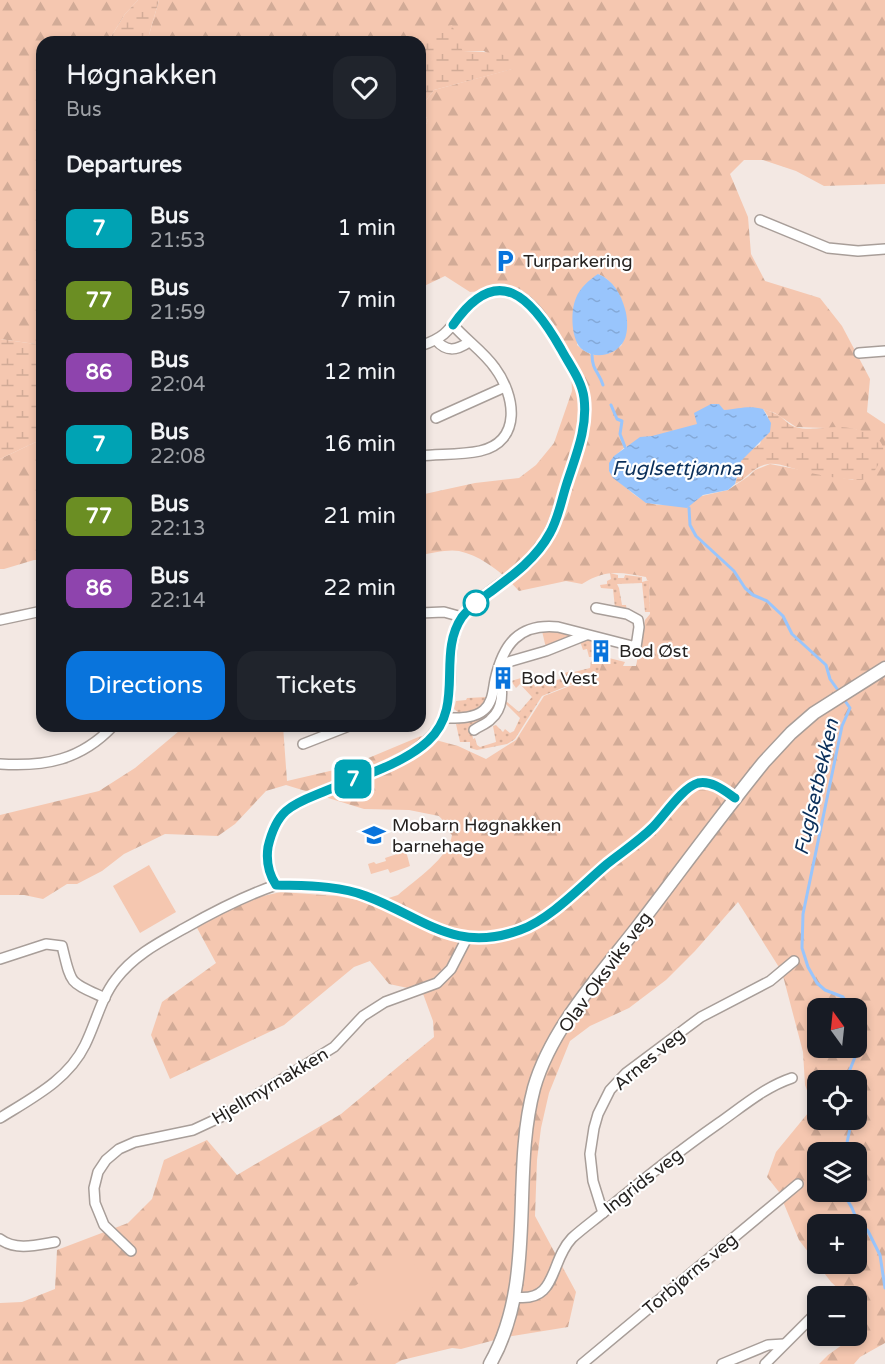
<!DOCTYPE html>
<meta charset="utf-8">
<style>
body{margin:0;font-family:"Varela Round",sans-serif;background:#20242c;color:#f1f3f6;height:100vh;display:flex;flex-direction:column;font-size:22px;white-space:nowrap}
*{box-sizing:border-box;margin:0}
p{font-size:20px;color:#9ea1a6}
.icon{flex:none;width:33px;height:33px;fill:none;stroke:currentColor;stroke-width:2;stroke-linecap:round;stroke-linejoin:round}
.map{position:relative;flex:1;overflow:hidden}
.drawer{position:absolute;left:36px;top:36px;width:390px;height:696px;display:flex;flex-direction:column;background:#171b24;border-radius:18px;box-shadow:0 3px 9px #0003}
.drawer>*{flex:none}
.badge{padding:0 12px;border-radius:9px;font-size:21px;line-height:39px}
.needle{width:39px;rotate:345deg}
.buttons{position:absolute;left:807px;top:998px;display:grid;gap:12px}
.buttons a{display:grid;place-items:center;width:60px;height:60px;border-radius:12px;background:#171b24;box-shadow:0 3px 9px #0003;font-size:30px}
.map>.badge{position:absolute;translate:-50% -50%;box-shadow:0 0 0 3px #fff}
h2{padding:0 30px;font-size:22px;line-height:54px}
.round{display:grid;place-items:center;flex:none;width:63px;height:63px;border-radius:18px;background:#20242c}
.summary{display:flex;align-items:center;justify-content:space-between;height:102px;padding:0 30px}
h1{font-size:28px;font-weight:600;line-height:45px}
.primary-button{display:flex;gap:12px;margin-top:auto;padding:12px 30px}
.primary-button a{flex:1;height:69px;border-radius:18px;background:#0974dc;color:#fff;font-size:24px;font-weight:600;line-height:69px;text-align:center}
.primary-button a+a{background:#20242c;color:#f1f3f6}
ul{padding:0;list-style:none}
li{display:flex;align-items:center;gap:18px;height:72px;padding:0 30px}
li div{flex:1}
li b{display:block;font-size:22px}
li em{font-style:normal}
li .badge{min-width:66px;font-weight:700;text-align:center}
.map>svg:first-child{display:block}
.grass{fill:url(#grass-dots)}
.forest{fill:url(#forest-firs);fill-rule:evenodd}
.wetland{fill:url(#wetland-marsh)}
.park{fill:#f5c7b0}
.water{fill:url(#water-ripples)}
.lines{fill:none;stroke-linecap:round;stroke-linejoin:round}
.stream{stroke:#99c5fc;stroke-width:3}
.street-casing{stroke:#a89e99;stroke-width:12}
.secondary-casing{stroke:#a89e99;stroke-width:15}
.street{stroke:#fff;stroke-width:9}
.secondary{stroke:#fff;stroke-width:12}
.line-casing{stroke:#fff;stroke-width:14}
.line{stroke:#00a3b4;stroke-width:9}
.stop-dot{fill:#fff;stroke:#00a3b4;stroke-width:3}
.labels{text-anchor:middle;stroke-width:4.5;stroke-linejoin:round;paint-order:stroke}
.poi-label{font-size:18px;fill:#252220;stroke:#fff;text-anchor:start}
.street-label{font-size:18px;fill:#252220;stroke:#fff}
.water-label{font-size:20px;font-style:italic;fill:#0a2f5a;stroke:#fff}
</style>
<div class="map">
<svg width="885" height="1364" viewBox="0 0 885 1364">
<defs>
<pattern id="grass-dots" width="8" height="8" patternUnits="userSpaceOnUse" patternTransform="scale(1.5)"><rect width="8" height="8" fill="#f5c7b0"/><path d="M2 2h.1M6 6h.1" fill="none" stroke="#d2ab97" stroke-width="1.8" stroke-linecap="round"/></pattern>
<pattern id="forest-firs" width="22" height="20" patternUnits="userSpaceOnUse" patternTransform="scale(1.5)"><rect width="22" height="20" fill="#f5c7b0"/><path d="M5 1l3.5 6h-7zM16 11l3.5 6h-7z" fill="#d2ab97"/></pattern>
<pattern id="wetland-marsh" width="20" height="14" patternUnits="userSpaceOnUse" patternTransform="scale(1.5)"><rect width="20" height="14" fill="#f5c7b0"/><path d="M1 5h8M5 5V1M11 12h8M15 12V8" fill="none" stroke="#d2ab97"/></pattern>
<pattern id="water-ripples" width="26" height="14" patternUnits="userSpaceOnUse" patternTransform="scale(1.5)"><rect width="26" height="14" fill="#99c5fc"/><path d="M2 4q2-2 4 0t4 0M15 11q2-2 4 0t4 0" fill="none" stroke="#84a9d8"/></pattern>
</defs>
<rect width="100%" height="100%" fill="#f3e8e3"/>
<g class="grass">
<path d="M610 573 618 575V578H624L625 575 642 577V582L649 580 650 612H645L642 583 617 584 619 588 622 605H626L627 612 615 608 613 589 601 588 600 585 607 584V581L611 579Z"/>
<path d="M585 639 593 640V647L600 651 601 656 625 662 623 666 606 668 595 675 542 696 515 739 507 744 477 750 470 748V742H460L456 724 472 721 483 716 498 686 496 709 472 731 473 739 475 738 477 745 480 747 496 742 493 726 496 725 503 732 505 729 510 733 514 731 520 718 504 702 505 694 507 696 506 701 519 712 532 697 520 684 516 688 511 681 531 675 535 687 563 678 562 674 573 670 574 672 590 668 591 661 595 657H589L587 649 583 650 580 641Z"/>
<path d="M487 697C484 710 471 713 459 713L454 709 456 701 466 700 467 698Z"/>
</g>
<g class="forest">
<path d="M0 0H138L125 14 109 40 105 42H42V345L0 339Z"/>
<path d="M159 0H885V184L824 186 796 171 763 160H744L730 174 748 217 751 254 765 281 820 298 842 326 870 379 867 412 885 424V1343L860 1357 854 1364H819L828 1355 856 1335 857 1332 867 1316 857 1305 856 1296H846L831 1282 799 1240 779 1192 767 1177 776 1152 813 1107 805 1085 803 1052 782 972 738 902 695 951 666 980 629 1008 590 1026 570 1041 549 1093 541 1128 537 1160 535 1216 576 1292 568 1327 506 1337 461 1349 452 1348 402 1360 395 1364H0V1303L22 1302 55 1289 57 1250 128 1223 152 1199 164 1160 207 1140 237 1175 341 1114 434 1037 433 1021 422 991 389 984 370 961 354 967 284 1025 170 1079 151 1035 162 1002 216 963 196 926 245 900 281 892 337 896 373 903 398 895C415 880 449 858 452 835L447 830 448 826 439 816 409 810 364 809 286 785 266 791 235 824 218 836 165 834 124 854 102 871 77 884H67L43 899 24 895H0V815L99 791 135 768 185 726H283L287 781 347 767 421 736 458 746 486 759 516 740 544 696 598 675 603 661 623 666H636L645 620 650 614 649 580H647L646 577C621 572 605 569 582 584L566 581 519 591C504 574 482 556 459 551 448 549 432 553 420 555V495L475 483 519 478 536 465 554 443 572 391 571 371 549 328 520 301 492 290 470 292 445 276 420 288V129L424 127 428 121 423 110 424 103 434 90 512 69 484 51 463 52 408 38 403 42H147ZM598 274C623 284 633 324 621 346L592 355 583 350 577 345ZM762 409 775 413 796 427 855 429 878 440 883 447 853 480 770 464 755 470 749 476 728 490 662 505C640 505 625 486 609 471 610 459 616 455 625 447ZM818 1008H856V1047H818ZM818 1080H856V1119H818ZM818 1152H856V1191H818ZM818 1224H856V1263H818Z"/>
<path d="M42 439V560H34L4 569H0V459Z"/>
</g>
<g class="wetland">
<path d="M138 0H159L147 42H105L109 40 125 14Z"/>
<path d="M452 25 463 52C483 52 501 50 517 62L513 69 434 90 424 103 423 110 428 121 424 127 420 129V42H403L407 38Z"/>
<path d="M0 339 42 345V439L0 459Z"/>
<path d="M763 409C769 411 775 413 780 416 785 420 789 425 795 427 809 431 824 427 838 427 850 427 879 432 883 447 885 453 881 459 878 465 874 473 870 477 862 480 846 480 817 475 802 471 789 468 775 460 761 466 751 470 745 480 735 484L741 461 746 454 760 444 768 416Z"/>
</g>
<g class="park">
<path d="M547 629 575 635 546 648 542 631Z"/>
<path d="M406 851 410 866 390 873 388 869 371 874 368 864 374 862 376 864 386 861 385 858Z"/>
<path d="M149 865 176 912 140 933 113 886Z"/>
<path d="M403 1250 433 1288 383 1329 351 1289Z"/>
</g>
<g class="water">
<path d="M598 274C613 280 621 294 625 309 628 319 629 337 621 345 612 356 595 359 583 350 571 342 570 311 576 298 580 288 589 280 598 274Z"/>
<path d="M711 404H719L724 410C739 409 748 405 763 409L771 423 770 432 741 461 735 484 728 490 703 495 687 508 646 503 613 478 609 471V463L614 456 640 437 652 436 697 424 694 413Z"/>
</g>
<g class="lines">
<g class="stream">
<path d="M592 355C592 370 599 372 603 385"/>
<path d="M611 405 617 419 622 421 620 434 625 447"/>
<path d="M689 508 690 525 696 536 734 571 745 588 753 595 767 601 783 616 792 634 826 665 830 679 840 693"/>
<path d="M843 698 850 708 842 726 803 914 802 948 808 967 817 983 825 990 843 997 850 1008"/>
<path d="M850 1080 849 1072 859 1047 858 1020 856 1017"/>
<path d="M845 1152 852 1119"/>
<path d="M842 1191 852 1208 857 1220 868 1231 880 1255 885 1288"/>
</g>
<g class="street-casing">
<g id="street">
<path d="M760 220 828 248 858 251 885 249"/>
<path d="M436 340C446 352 456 351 469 342"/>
<path d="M420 346C429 343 437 340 444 334 462 318 471 291 499 291 528 291 545 320 557 342 566 359 582 380 584 399 587 428 577 452 568 478 559 508 552 540 528 563 509 579 475 598 462 618 442 648 458 687 443 719 425 758 361 776 322 792 311 797 296 802 286 811 276 820 271 834 268 847 266 861 268 873 276 885 305 886 338 885 366 896 423 917 455 954 520 930 551 919 582 885 607 864 622 852 639 841 653 827 664 816 683 787 698 783 712 780 725 791 735 798"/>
<path d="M859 353 885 351"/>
<path d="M436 418 505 387"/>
<path d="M420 456C440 454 461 455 480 451 523 441 515 395 495 368 484 352 466 340 453 325"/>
<path d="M420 613 444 612 462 617"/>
<path d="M0 620 42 611"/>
<path d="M501 664 546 651 586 635"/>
<path d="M444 718C457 718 474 719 484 710 493 702 493 690 495 680 503 644 519 623 558 627L636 647 639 627 638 620 627 614 596 608"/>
<path d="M474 730C479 726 487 724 491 719 503 709 504 690 498 677"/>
<path d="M303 744 349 726"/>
<path d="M0 764C45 767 81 760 113 726"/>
<path d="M0 959 46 944 62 946C72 986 68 981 105 998"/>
<path d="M0 1118C32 1098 68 1080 85 1045 96 1023 101 998 116 979 134 955 160 942 185 928 215 911 244 896 276 885"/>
<path d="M603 1213 593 1181 590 1154 594 1128 598 1114 610 1090 626 1073 701 1017 770 981 794 961"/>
<path d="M0 1239C16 1251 37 1245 55 1242"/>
<path d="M131 1251 104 1225 95 1203 94 1188 98 1172 106 1160 119 1149 135 1142 193 1130 221 1117 334 1047 363 1016 385 1002 437 983 451 969 467 938"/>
<path d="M515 1297C558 1303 549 1262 572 1238 582 1229 593 1221 604 1212 641 1181 679 1151 719 1123 743 1106 765 1087 792 1078"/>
<path d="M582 1364 798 1184"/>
<path d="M722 1364 768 1345 784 1344"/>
<path d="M765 1364 818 1311"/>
</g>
</g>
<g class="secondary-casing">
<path id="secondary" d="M490 1364C538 1280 510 1178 534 1088 551 1028 602 973 639 925 681 870 721 815 764 762L791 733 814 713 885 668"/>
</g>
<use href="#street" class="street"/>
<use href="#secondary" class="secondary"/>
</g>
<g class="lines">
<g class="line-casing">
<path id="line" d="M453 325C498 260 532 298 561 349 569 364 582 381 584 398 588 429 575 457 566 486 561 502 558 519 550 533 536 559 512 576 489 593 480 600 469 608 462 617 436 655 466 706 428 741 404 764 354 779 323 792 311 797 296 802 286 811 276 820 271 834 268 847 266 861 268 873 276 885 305 886 338 885 366 896 423 917 454 954 520 930 551 919 582 885 607 864 622 852 639 841 653 827 664 816 683 787 698 783 712 780 725 791 735 798"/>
</g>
<use href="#line" class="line"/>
</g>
<defs>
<g id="parking-bare" transform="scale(1.8)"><path d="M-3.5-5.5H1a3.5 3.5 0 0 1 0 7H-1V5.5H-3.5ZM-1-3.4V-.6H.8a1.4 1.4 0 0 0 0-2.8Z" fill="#0974dc" stroke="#fff" stroke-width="2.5" paint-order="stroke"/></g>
<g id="building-bare" transform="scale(1.8)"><path d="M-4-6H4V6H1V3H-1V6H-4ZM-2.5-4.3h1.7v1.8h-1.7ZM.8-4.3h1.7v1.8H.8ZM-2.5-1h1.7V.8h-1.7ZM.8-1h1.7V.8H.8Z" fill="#0974dc" stroke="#fff" stroke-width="2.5" paint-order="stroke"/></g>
<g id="school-bare" transform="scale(1.8)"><path d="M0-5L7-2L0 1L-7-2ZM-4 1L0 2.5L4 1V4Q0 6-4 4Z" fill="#0974dc" stroke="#fff" stroke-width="2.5" paint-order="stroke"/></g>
</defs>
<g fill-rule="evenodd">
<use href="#parking-bare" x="505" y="261"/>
<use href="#building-bare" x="601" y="651"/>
<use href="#building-bare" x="503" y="678"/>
<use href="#school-bare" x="374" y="835"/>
</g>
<circle class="stop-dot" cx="476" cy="603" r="12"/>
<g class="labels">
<g class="poi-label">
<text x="523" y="267">Turparkering</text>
<text x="619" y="657">Bod Øst</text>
<text x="521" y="684">Bod Vest</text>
<text x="392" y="831">Mobarn Høgnakken<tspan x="392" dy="21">barnehage</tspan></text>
</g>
<g class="street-label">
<text transform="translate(605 972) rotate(-54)" y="6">Olav Oksviks veg</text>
<text transform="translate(649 1059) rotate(-40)" y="6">Arnes veg</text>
<text transform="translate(270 1086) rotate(-31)" y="6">Hjellmyrnakken</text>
<text transform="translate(643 1181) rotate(-38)" y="6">Ingrids veg</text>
<text transform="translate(690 1274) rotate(-40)" y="6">Torbjørns veg</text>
</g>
<g class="water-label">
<text x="677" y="475">Fuglsettjønna</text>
<text transform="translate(816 787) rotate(-77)" y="7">Fuglsetbekken</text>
</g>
</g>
</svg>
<div class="buttons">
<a><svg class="needle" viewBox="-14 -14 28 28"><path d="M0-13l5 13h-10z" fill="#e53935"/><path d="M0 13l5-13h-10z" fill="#9ea1a6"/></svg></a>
<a><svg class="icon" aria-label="locate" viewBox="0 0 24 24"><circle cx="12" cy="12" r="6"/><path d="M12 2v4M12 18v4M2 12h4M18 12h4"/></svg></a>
<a><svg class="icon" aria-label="layers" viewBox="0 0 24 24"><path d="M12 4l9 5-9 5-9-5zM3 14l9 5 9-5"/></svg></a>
<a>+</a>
<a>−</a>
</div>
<b class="badge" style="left:353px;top:779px;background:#00a3b4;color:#fff">7</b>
<section class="drawer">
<div class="summary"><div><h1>Høgnakken</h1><p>Bus</p></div><a class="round"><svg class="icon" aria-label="heart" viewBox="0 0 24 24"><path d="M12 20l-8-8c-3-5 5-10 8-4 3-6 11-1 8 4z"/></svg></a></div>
<h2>Departures</h2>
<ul>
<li><span class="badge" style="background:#00a3b4;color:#fff">7</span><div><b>Bus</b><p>21:53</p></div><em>1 min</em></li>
<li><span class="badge" style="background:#6b8e23;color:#fff">77</span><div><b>Bus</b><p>21:59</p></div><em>7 min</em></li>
<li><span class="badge" style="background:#8e44ad;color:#fff">86</span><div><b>Bus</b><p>22:04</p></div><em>12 min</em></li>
<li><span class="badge" style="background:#00a3b4;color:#fff">7</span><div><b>Bus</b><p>22:08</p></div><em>16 min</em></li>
<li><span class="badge" style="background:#6b8e23;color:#fff">77</span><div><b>Bus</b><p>22:13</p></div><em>21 min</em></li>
<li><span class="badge" style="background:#8e44ad;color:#fff">86</span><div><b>Bus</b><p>22:14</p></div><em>22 min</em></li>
</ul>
<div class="primary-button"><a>Directions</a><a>Tickets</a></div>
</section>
</div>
